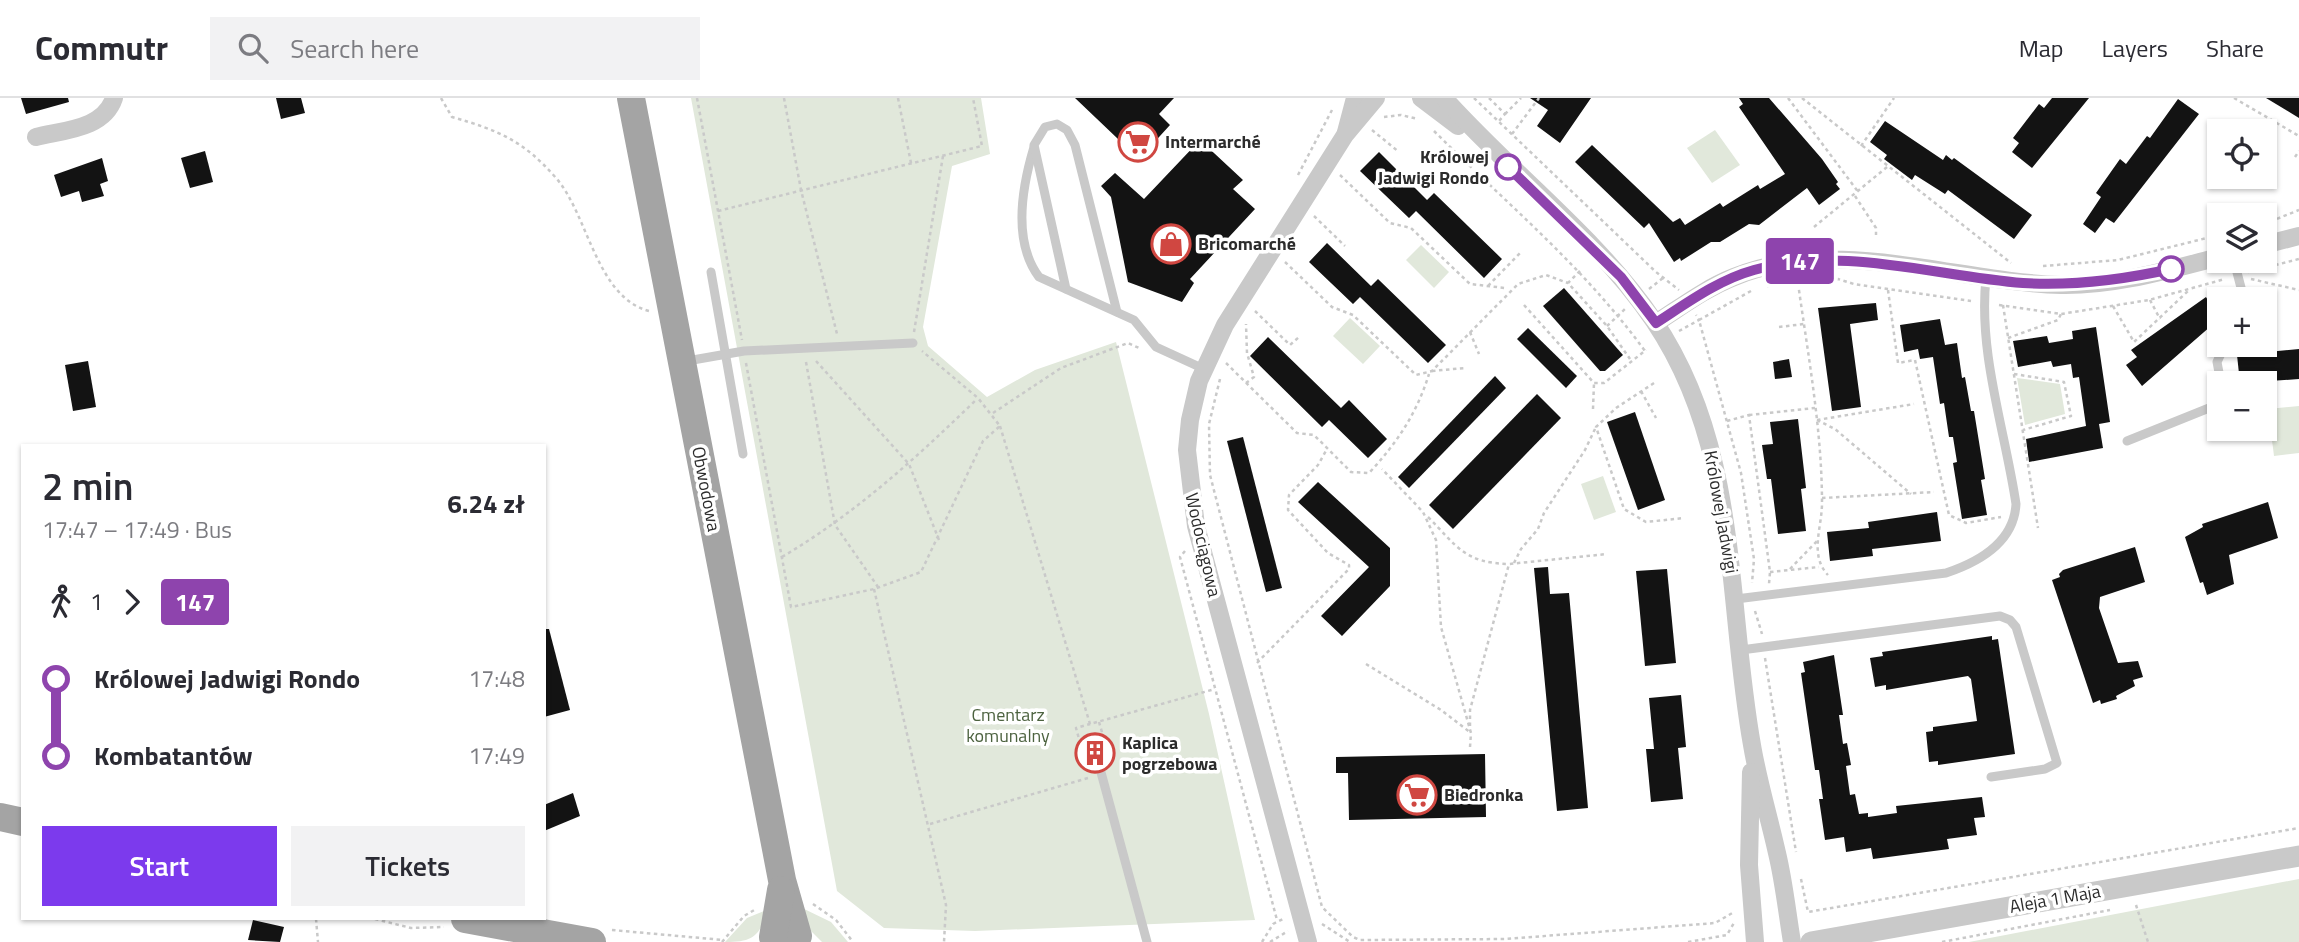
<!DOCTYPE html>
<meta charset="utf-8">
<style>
body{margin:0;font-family:"Titillium Web",sans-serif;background:#f2f2f3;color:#2b2b33;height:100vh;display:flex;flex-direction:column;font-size:26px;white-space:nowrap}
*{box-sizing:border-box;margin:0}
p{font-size:23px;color:#7c7c81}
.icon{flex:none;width:38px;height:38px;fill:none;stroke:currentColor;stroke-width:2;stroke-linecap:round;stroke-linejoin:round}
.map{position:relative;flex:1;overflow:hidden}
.drawer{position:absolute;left:21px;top:346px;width:525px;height:476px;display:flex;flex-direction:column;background:#fff;border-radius:0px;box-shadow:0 2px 5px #0004}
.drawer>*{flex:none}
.badge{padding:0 14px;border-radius:5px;font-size:24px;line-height:46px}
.controls{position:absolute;left:2207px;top:21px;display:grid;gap:14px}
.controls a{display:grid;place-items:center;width:70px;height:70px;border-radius:0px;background:#fff;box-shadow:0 2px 5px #0004;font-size:35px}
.map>.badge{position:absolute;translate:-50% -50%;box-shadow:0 0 0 4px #fff}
.legs{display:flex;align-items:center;gap:10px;height:77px;padding:0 21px;font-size:23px}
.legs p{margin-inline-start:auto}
.overview{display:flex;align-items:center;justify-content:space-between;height:119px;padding:0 21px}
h1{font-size:38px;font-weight:600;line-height:52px}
.primary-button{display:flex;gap:14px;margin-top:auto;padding:14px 21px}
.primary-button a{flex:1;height:80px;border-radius:0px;background:#7c3aed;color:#fff;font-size:28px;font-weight:600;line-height:80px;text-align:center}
.primary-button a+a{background:#f2f2f3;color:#2b2b33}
ul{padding:0 21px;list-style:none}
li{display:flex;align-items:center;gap:24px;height:77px;font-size:26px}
li i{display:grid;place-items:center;width:10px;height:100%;margin:0 9px;background:currentColor}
li i::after{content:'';width:18px;height:18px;margin:-9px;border:5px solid;border-radius:50%;background:#fff}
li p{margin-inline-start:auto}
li:first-child i{background:linear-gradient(#0000 50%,currentColor 0)}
li:last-child i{background:linear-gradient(currentColor 50%,#0000 0)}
header{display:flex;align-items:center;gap:42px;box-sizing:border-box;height:98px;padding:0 35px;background:#fff;border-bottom:2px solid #e1e1e2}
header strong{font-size:33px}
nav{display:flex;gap:38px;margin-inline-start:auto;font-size:24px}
.search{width:490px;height:63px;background:#f2f2f3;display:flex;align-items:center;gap:18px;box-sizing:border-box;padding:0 24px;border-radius:0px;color:#7c7c81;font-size:26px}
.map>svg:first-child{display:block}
.green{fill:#e1e8db}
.building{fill:#131313}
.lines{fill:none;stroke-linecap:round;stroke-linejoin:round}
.path{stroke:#c9c9c9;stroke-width:2.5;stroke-dasharray:3.5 3.5;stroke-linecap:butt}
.service{stroke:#c9c9c9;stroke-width:9}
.minor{stroke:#c9c9c9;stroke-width:18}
.tertiary{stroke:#c9c9c9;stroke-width:21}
.primary{stroke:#a4a4a4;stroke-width:28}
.line-1-casing{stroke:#fff;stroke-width:16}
.line-1{stroke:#8e44ad;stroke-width:10}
.stop-1-dot{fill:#fff;stroke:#8e44ad;stroke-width:3.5}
.labels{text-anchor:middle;stroke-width:7;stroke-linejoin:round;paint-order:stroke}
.poi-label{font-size:18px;font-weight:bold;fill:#2c2c2c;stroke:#fff;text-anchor:start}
.stop-label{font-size:18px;font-weight:bold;fill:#2c2c2c;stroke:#fff;text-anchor:end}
.street-label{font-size:18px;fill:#2c2c2c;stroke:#fff}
.park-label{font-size:18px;fill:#4c623f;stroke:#fff}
</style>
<header>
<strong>Commutr</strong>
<div class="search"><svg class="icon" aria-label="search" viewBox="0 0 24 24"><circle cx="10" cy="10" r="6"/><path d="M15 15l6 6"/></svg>Search here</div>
<nav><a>Map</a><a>Layers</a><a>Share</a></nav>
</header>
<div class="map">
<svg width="2299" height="844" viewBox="0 0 2299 844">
<rect width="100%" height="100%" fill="#fff"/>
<g class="green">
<path d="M691 0H981L990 56 952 68 923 229 928 248 987 299 1035 272 1116 244 1209 616 1255 822 975 833 884 830 837 793Z"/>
<path d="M1715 32 1740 67 1712 85 1687 50Z"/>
<path d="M1421 147 1449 174 1434 190 1406 162Z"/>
<path d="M1350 220 1380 248 1363 266 1333 238Z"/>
<path d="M2017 280 2060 286 2065 316 2025 327Z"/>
<path d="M2299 308V355L2274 358 2268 311Z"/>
<path d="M1603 378 1616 414 1594 422 1581 386Z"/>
<path d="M2299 781V844H1969Z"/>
<path d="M798 808 831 824 848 844H822L811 833Z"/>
<path d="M769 811C759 838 754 844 725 844L747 820Z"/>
</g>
<g class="building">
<path d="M21 0H68L69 4 26 16Z"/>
<path d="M276 0H301L305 15 281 21Z"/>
<path d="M1075 0H1174L1159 16 1170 27 1139 61Z"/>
<path d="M1530 0H1591L1560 45 1537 28 1548 12Z"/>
<path d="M1739 0H1769L1822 61 1838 84 1836 86 1840 91 1819 107 1807 90 1759 127 1749 126 1720 144H1711L1681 163 1680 160 1674 164 1649 125 1644 130 1575 64 1592 47 1673 124 1680 120 1685 127 1720 105 1723 109 1758 87 1760 91 1785 76 1739 9 1743 6Z"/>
<path d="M2052 0H2089L2032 70 2012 54 2019 45 2013 40 2039 6 2044 10Z"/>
<path d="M2266 0H2299V20Z"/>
<path d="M2178 1 2199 16 2114 125 2106 120 2095 135 2083 126 2101 99 2096 95 2120 61 2126 66 2147 38 2150 40Z"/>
<path d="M1885 23 1943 62 1946 57 1952 62 1954 60 2032 117 2014 141 1948 92 1945 96 1915 77 1912 82 1884 61 1887 57 1870 44Z"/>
<path d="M1200 42 1243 82 1233 91 1255 111 1190 181 1194 185 1182 204 1128 184 1111 99 1101 88 1115 75 1144 101Z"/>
<path d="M205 53 213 84 190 90 181 60Z"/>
<path d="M1379 54 1427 102 1434 95 1502 161 1484 180 1416 113 1409 120 1360 73Z"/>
<path d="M102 60 108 83 100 86 104 98 82 104 79 93 61 99 54 77Z"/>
<path d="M1327 145 1371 188 1378 181 1446 247 1428 265 1360 199 1353 206 1309 164Z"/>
<path d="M1564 190 1623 257 1605 273H1600L1543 208Z"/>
<path d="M2206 199 2219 221 2142 288 2126 267 2137 259 2131 252Z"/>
<path d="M1876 205 1878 222 1850 226 1861 309 1832 313 1818 210Z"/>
<path d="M1940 221 1945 247 1957 245 1962 280 1965 279 1971 313H1974L1985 381 1981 382 1987 417 1962 421 1953 365 1957 364 1953 339H1949L1944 305 1940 306 1933 259 1920 261 1918 251 1904 254 1900 227Z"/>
<path d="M2096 229 2110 324 2099 326 2103 350 2029 364 2026 341 2086 328 2079 279 2073 280 2071 266 2053 269 2051 263 2018 269 2013 243 2047 238 2049 245 2073 241 2072 233Z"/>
<path d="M1528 230 1577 278 1566 290 1517 241Z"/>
<path d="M1268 239 1341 310 1349 302 1387 341 1368 360 1329 322 1322 329 1250 258Z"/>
<path d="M2299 251V281L2240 285 2237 257Z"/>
<path d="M1789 261 1792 279 1775 281 1773 264Z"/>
<path d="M88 263 96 309 73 313 65 267Z"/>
<path d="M1495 278 1506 290 1409 390 1398 379Z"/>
<path d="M1537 296 1561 320 1453 431 1429 407Z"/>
<path d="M1635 314 1665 402 1638 412 1607 324Z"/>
<path d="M1798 321 1806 390 1801 391 1806 433 1778 436 1771 381H1767L1762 347 1773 346 1770 324Z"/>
<path d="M1243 339 1282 490 1266 494 1227 343Z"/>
<path d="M1318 384 1390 450V488L1342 538 1321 518 1369 469 1298 404Z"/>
<path d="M2268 404 2278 440 2229 457 2234 486 2207 497 2203 484 2200 485 2185 439 2203 429 2202 426Z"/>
<path d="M1937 414 1941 443 1872 451 1873 458 1830 463 1827 434 1869 430 1868 424Z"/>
<path d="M2135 449 2145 484 2100 499 2099 510 2118 565 2138 563 2143 579 2133 582 2135 588 2116 598 2117 601 2101 606 2100 602 2093 605 2052 482 2060 479 2059 476 2063 472Z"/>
<path d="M1548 469 1550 496 1569 495 1588 710 1557 713 1534 470Z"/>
<path d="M1667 471 1676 565 1645 568 1636 473Z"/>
<path d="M544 531H549L570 612 544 619Z"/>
<path d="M1992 538V542L1998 541 2015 656 1938 667V663L1929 664 1926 634 1933 633V629L1977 623 1971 581 1968 578 1886 592V587L1875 589 1870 560 1883 558 1882 554Z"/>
<path d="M1834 557 1843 617H1839L1843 646 1847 645 1851 667 1846 668 1850 697 1855 696 1859 716 1868 715V719L1897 715 1896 708 1982 699 1985 719 1974 720 1977 737 1947 741 1949 751 1873 761 1871 750 1846 754 1844 739 1825 742 1819 701H1823L1819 672H1815L1801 575 1805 574 1803 564Z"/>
<path d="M1681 597 1686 649 1678 650 1683 701 1651 704 1646 651H1654L1649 600Z"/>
<path d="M1101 640 1108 664 1097 661 1090 669 1083 646Z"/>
<path d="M1485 656 1486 719 1349 722 1348 675H1336V659Z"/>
<path d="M573 695 580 718 544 733V707Z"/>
<path d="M253 822 284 829 280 844 248 842Z"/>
</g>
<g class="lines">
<g class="path">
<path d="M441 0 452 19C498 32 524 43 556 80 588 116 596 199 649 213"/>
<path d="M697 0 742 242"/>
<path d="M784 0 801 92 837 236"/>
<path d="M898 0 911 65"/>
<path d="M1474 0 1656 174 1679 192"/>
<path d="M1489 0 1505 16 1499 23"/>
<path d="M1788 0 1859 95"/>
<path d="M1802 0 2011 165"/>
<path d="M2234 0 2299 38"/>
<path d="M1505 16 1521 0"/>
<path d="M1384 19 1401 17 1418 21"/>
<path d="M1372 32 1399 54"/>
<path d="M1434 33C1508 107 1583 168 1645 253"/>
<path d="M1512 36 1539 0"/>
<path d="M1861 48 1894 0"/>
<path d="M2295 59 2299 53"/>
<path d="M1298 77 1332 12"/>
<path d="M1340 77 1390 125 1411 130 1470 186 1505 190"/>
<path d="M1855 98 1876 130V137"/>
<path d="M718 113 982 48 973 0"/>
<path d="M1314 118 1345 148"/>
<path d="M2264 126 2299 112"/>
<path d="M1814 129 1887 69"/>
<path d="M1285 164 1332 209 1353 217 1416 277 1432 273 1518 186 1546 177 1568 185"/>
<path d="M2043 168 2118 162 2219 137"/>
<path d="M1580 173 1568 185 1607 228 1630 261"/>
<path d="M2248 174 2299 161"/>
<path d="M2251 181 2299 192"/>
<path d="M1798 185C1808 257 1822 332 1822 405 1822 430 1809 457 1828 477"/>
<path d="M1488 188 1522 153"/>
<path d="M1767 188 1838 181 1854 186 1971 203"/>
<path d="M1649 191 1663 180"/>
<path d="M1888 192 1898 265 1915 262 1949 417 1966 425 2001 419"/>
<path d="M1751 193 1699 222 1741 375 1754 461 1752 485"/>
<path d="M2150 202 2160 221"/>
<path d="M1524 207 1594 285H1604L1646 252"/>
<path d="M1999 207 2061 216 2149 202 2225 181"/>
<path d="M2003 207 2038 430"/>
<path d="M2113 208 2134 244 2188 193"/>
<path d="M1255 213 1290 247 1299 239"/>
<path d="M1607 228 1625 211"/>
<path d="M1779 229 1804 226"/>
<path d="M1679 233 1699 222 1696 217"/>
<path d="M914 234 943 58"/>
<path d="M1470 234 1479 256"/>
<path d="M2008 240 2058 222 2061 216"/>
<path d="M816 263 909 366 939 442"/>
<path d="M806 264 835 427 878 489"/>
<path d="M746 265 791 509 874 491 921 474 983 343 1000 328 978 300 922 253"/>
<path d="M1226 265 1297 335 1314 337 1351 374 1369 375C1397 345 1417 315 1429 276"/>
<path d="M1432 273 1465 270"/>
<path d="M2014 276 2064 284 2071 318 2023 332"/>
<path d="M1220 281 1209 326 1210 377 1322 809 1353 839 1360 842 1505 841 1715 825 1734 814"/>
<path d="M1246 285 1254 279 1247 255 1246 226"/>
<path d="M1654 285 1616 310 1596 329 1624 411 1646 424 1684 420"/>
<path d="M1641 293 1656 320"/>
<path d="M1593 311 1594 285"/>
<path d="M993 315 1061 270 1128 245 1139 250"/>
<path d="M1749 317 1815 310"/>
<path d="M1817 322 1835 331 1911 396"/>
<path d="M1817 322 1914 306"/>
<path d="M1727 323 1749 317 1770 474 1769 486"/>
<path d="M1000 328 1090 626 1215 591"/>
<path d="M1822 400 1934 394"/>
<path d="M1428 419C1457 448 1464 465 1509 466"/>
<path d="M1185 453 1180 459 1277 822"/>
<path d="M782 459C856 415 915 361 977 301"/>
<path d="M1514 465 1521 451 1538 431 1544 415 1585 352 1595 331"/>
<path d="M1790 471 1817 443"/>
<path d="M1770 474 1819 469"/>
<path d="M874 491 946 807 944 844"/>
<path d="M1755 513 1762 536"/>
<path d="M1765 560 1796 754"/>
<path d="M1257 565 1349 471V467L1328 455 1288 412 1289 397 1318 367 1327 351"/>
<path d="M1366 566 1441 612 1471 635 1441 529 1436 442 1423 414 1382 371"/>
<path d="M1099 624 1109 658"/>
<path d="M1470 628V612L1509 466 1607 456"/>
<path d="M1470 649 1471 635"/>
<path d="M1086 666 1076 630 1090 626"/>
<path d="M930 726 1088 680"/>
<path d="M1801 781 1808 814 2299 730"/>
<path d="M813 806 836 822 853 844"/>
<path d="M2136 807 2148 844"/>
<path d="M316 821 318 844"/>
<path d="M375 821 411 830 444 829"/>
<path d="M1322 826 1350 844"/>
<path d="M612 832 723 842"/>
<path d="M722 844 744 818 756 811"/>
<path d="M1262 844 1273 826 1285 820"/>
<path d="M1270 844 1288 833"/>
<path d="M1688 844 1727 837 1735 823"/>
<path d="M1942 844 2110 812"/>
</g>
<g class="service">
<path d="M1034 49C1022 89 1012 143 1039 179L1134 222 1156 249 1204 271"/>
<path d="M2234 163 2244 201"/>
<path d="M711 174 743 356"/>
<path d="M1066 191 1034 47 1045 29 1057 26 1067 32 1075 47 1117 214"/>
<path d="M687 263 744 253 913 245"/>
<path d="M2221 285 2217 264 2225 247"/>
<path d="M2127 343 2219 306"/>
<path d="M1736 501 1946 475C1979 464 2014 444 2016 406 2005 332 1978 255 1986 180"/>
<path d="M1741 552 2000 518 2010 522 2016 529 2057 665 2045 671 1991 679"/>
<path d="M1099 667 1147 844"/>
</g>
<g class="minor">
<path d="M1421 0 1458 28"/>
<path d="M1444 0C1511 75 1598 140 1654 223 1740 350 1726 502 1752 647 1758 683 1769 719 1777 755 1784 784 1787 814 1792 844"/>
<path d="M1346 34 1355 0"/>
<path d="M36 39C64 32 104 31 114 0"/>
<path d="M2264 147 2299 138"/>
<path d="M1656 225C1681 209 1706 190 1734 179 1836 137 1956 184 2061 187 2115 188 2168 172 2219 159"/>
<path d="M1751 674 1749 767 1755 844"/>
<path d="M1308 844 1196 428 1187 352 1190 322 1199 283 1225 227 1345 37 1376 0"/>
</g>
<path class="tertiary" d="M1811 844 2299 758"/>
<g class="primary">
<path d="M631 0 782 782 798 838"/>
<path d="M0 719 23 724"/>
<path d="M465 821 592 844"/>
<path d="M773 839 781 792"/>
</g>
</g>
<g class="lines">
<g class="line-1-casing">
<path id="line-1" d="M1508 69 1621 179 1656 225C1687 205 1718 182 1754 172 1843 147 1934 178 2023 185 2074 188 2122 182 2171 171"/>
</g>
<use href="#line-1" class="line-1"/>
</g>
<defs>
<g id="supermarket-ring" transform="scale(2.0125)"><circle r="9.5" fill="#fff" stroke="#d04741" stroke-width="1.5"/><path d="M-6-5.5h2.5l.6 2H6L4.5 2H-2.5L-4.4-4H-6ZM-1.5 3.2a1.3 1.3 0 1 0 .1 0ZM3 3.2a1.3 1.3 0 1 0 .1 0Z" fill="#d04741"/></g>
<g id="shop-ring" transform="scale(2.0125)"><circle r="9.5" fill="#fff" stroke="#d04741" stroke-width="1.5"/><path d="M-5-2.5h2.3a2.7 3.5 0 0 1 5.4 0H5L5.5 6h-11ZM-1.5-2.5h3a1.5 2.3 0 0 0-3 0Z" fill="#d04741"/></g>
<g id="building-ring" transform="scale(2.0125)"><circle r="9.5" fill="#fff" stroke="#d04741" stroke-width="1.5"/><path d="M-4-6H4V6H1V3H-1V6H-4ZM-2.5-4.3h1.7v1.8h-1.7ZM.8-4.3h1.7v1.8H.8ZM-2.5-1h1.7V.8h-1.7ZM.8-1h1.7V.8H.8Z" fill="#d04741"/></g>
</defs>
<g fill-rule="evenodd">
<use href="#supermarket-ring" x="1138" y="44"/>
<use href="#shop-ring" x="1171" y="146"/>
<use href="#building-ring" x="1095" y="655"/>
<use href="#supermarket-ring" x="1417" y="697"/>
</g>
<g class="stop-1-dot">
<circle cx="1508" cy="69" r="12"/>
<circle cx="2171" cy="171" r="12"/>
</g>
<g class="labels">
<g class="poi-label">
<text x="1165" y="50">Intermarché</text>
<text x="1198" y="152">Bricomarché</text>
<text x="1122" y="651">Kaplica<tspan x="1122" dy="21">pogrzebowa</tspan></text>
<text x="1444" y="703">Biedronka</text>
</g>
<g class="stop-label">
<text x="1489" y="65">Królowej<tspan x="1489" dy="21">Jadwigi Rondo</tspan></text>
</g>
<g class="street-label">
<text transform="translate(706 391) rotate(79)" y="6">Obwodowa</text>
<text transform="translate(1721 414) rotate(80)" y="6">Królowej Jadwigi</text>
<text transform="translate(1203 447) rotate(77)" y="6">Wodociągowa</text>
<text transform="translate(2055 801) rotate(-10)" y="6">Aleja 1 Maja</text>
</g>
<g class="park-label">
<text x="1008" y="623">Cmentarz<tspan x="1008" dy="21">komunalny</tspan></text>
</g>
</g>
</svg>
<div class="controls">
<a><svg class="icon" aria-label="locate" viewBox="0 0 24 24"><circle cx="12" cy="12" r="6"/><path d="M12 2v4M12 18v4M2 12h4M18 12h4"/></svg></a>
<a><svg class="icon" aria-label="layers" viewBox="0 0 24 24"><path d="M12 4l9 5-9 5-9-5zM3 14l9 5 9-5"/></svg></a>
<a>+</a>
<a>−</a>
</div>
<b class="badge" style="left:1800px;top:163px;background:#8e44ad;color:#fff">147</b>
<section class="drawer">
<div class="overview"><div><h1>2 min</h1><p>17:47 – 17:49 · Bus</p></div><b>6.24 zł</b></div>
<div class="legs"><svg class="icon" aria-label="walk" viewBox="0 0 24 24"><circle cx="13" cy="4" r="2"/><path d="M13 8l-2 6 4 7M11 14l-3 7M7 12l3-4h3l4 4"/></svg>1<svg class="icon" aria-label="forward" viewBox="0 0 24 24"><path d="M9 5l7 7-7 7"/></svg><b class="badge" style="background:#8e44ad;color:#fff">147</b></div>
<ul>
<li><i style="color:#8e44ad"></i><b>Królowej Jadwigi Rondo</b><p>17:48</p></li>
<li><i style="color:#8e44ad"></i><b>Kombatantów</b><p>17:49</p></li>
</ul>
<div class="primary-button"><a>Start</a><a>Tickets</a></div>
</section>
</div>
